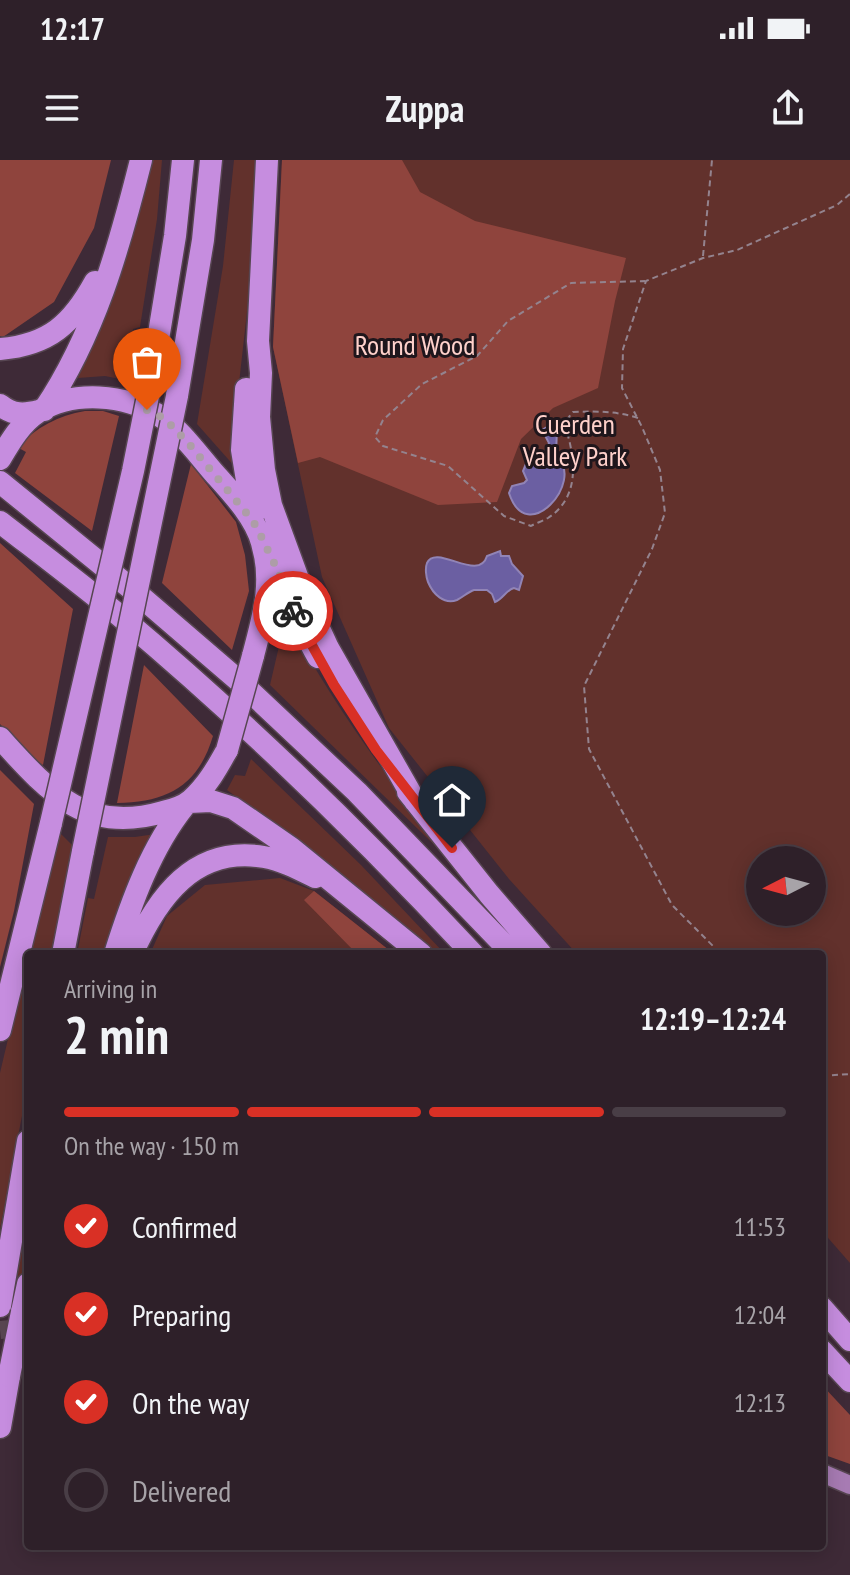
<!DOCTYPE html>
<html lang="en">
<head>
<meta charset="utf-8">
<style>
	body { margin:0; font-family:"PT Sans Narrow",sans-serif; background:#362831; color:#f1f3f6; height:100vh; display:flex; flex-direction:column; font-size:30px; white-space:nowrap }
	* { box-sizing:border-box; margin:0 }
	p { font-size:26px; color:#a7a3a8 }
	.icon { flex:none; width:44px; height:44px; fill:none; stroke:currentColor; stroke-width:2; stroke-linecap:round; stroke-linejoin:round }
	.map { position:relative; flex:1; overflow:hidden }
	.side { position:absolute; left:24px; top:790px; width:802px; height:600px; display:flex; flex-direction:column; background:#2e2029; border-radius:8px; box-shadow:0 4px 20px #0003,0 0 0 2px #493e46 }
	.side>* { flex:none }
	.needle { width:52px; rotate:264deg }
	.controls { position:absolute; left:746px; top:686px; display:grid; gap:16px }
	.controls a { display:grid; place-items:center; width:80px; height:80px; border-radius:50%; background:#2e2029; box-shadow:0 4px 20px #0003,0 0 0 2px #493e46; font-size:40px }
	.pin { position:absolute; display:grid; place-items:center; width:68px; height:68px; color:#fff; margin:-82px -34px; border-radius:50% 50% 50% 0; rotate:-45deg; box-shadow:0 0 8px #0007 }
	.pin .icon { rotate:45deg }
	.courier { position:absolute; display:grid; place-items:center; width:80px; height:80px; margin:-40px; border:6px solid #d93025; border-radius:50%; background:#fff; color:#222; box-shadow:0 2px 10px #0007 }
	.summary em { font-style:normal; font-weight:600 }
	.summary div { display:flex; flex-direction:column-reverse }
	.summary { display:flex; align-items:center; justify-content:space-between; height:136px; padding:0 40px }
	h1 { font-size:52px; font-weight:600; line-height:60px }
	.bar { display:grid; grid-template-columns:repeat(4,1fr); gap:12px 8px; align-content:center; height:96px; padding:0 40px }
	.bar i { height:10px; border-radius:6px; background:#493e46 }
	.bar .current { background:#d93025 }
	.bar p { grid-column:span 4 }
	ol { padding:0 40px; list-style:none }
	li { display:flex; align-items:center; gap:24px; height:88px }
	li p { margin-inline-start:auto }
	li .icon { padding:8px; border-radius:50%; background:#d93025; color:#fff; stroke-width:4 }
	li:last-child { color:#a7a3a8 }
	li i { width:44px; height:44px; border:4px solid #493e46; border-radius:50% }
	.status { display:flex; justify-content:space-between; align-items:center; height:56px; padding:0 40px; background:#2e2029; direction:ltr }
	.status svg { height:22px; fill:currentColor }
	header { display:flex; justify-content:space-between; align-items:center; height:104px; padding:0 40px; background:#2e2029; font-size:36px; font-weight:600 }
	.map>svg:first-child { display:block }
	.green { fill:#62312c; fill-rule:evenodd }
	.forest { fill:#8f443d }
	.water { fill:#6b5fa2; stroke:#9184b6; stroke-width:2 }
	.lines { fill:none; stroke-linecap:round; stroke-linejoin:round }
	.primary-tunnel { stroke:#584551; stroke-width:18; stroke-dasharray:18 9; stroke-linecap:butt }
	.primary-casing { stroke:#574652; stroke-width:21 }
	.motorway-casing { stroke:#574652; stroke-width:25 }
	.path { stroke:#94838e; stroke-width:2; stroke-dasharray:6 4; stroke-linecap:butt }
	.primary { stroke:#a77bb3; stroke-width:18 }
	.motorway { stroke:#c68ddf; stroke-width:22 }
	.motorway-bridge-casing { stroke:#574652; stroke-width:25; stroke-linecap:butt }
	.motorway-bridge { stroke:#c68ddf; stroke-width:22 }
	.done { stroke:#ad9da7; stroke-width:8; stroke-dasharray:0 14.4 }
	.route { stroke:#d93025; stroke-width:10 }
	.labels { text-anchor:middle; stroke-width:6; stroke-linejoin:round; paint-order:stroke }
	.park-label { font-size:28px; fill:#ffd1cb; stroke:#1f161c }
</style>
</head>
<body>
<div class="status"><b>12:17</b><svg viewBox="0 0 49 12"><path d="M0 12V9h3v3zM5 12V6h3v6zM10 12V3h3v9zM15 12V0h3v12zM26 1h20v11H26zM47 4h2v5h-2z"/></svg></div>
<header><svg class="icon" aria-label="menu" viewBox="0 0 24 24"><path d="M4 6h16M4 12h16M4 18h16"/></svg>Zuppa<svg class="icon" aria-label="share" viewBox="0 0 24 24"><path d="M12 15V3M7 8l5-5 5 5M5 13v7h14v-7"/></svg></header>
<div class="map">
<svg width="850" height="1415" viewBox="0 0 850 1415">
	<rect width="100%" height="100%" fill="#3e2a37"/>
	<!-- green -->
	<path class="green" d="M 153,0 L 162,0 L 157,59 L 140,167 L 133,169 L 125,220 L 105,216 L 78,218 L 128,92 Z
		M 234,0 L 258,0 L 253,98 L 234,268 L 236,308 L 197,264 L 223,106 Z
		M 282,0 L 850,0 L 850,1103 L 822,1071 L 822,794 L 577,794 L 509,719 L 389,568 L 322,417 L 273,187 ZM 760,700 L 812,700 L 812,752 L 760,752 Z
		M 286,456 C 333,547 395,628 458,708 L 270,525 Z
		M 251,599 L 361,705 L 445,794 L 431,794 L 277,666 L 227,630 L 235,615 L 245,616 Z
		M 57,670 L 74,687 L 53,794 L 28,794 Z
		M 155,674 L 109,794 L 77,794 L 88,738 L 94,739 L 108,677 L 135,677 Z
		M 280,718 L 314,731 L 394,794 L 150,794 L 167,756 L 205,725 Z
		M 28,794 L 28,925 L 0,1069 L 0,913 Z
		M 28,1049 L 28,1090 L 13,1152 L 8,1152 Z"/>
	<!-- forest -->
	<path class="forest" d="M 0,0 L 111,0 L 94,68 L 54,142 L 3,177 L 0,176 Z
		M 282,0 L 402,0 L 420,32 L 475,61 L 626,98 L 615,141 L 598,228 L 553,248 L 521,279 L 497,342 L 438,345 L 320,297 L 298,303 L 273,187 Z
		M 85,251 L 103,251 L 119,256 L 92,371 L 15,313 L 26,292 L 17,287 C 36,268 58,255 85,251 Z
		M 191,304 L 236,362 L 245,395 L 249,431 L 232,490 L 162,423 Z
		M 0,383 L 73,449 L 43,605 L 33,598 L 0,564 Z
		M 144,505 L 213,576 C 198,626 168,642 117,643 Z
		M 0,610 L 34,644 L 14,751 L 0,807 Z
		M 314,731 L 394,794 L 357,794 L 304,740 Z
		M 822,1225 L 850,1255 L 850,1304 L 822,1294 Z"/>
	<!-- water -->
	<path class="water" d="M 549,266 L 556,267 C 558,277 555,287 557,298 C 585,320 527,389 509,333 L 512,326 L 524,323 L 527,320 L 523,311 L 528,299 L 546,291 L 549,283 L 542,270 Z
		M 500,391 L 501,396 L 509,396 L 512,404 L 523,416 L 519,430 L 514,428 C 506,430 503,439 495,442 L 492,434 L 487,430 C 484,430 476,430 474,430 C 468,432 463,437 457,440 C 444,445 433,434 428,422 C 426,417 425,408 427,403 C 436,383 479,423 487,396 Z"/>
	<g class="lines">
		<!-- primary-tunnel -->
		<path class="primary-tunnel" d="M 0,1170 L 28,1167"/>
		<!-- primary casing -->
		<g class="primary-casing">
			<path id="primary" d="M 822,1313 L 850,1325"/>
		</g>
		<!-- motorway casing -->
		<g class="motorway-casing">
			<path id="motorway" d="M 267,0 L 258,181 L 261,213 L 259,257 L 264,310 L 271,345 L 305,438 L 328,488 L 415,641
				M 0,189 C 49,185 72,164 95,122
				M 152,216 L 175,76 L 183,0
				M 246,229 L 242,290 L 253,357
				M 177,236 L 203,80 L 211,0
				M 0,245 C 13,255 23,255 39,251
				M 44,250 C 95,174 119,88 141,0
				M 0,299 C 10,282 21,263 38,252 C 73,230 125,234 160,256 C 178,267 200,297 214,313 C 232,333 255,357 262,383 C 274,423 263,457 253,496
				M 0,322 L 139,435 L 239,521 L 357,632 L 513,794
				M 0,362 C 40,393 81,424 120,456 C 245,561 362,675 473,794
				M 262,379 C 282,418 296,459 318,497
				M 0,578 C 21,601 45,629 73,645 C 101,661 132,661 163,652 C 172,650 183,647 191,640 C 207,626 217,608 227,590
				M 408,632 L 489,734 L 541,794
				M 189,642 L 211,641 L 233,648 L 291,688 L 421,794
				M 63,794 L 83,691
				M 115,794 C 131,743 151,687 185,645
				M 132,794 C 157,738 194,685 264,697 C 282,700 299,709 315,717
				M 0,870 L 51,663
				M 0,1146 L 28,981
				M 822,1148 L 850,1180
				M 22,1152 L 28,1124
				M 822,1191 L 850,1221
				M 0,1267 L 9,1216"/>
		</g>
		<!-- path -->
		<path class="path" d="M 703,96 L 712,0
			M 638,258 C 616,251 596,251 573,252 L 564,263 C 575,295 582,336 548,358 C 543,361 536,363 531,366 L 504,356 L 448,306 L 383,286 L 375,277 L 383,260 L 422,224 L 477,196 L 508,161 L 571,123 L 645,121
			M 718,794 L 714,787 L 672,745 L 589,589 L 584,526 L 652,389 L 665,353 L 660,310 L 642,267 L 622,228 L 623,189 L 646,121 L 703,98 L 737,90 L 837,45 L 850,34
			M 822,916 L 850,914"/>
		<!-- primary -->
		<use href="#primary" class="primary"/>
		<!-- motorway -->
		<use href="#motorway" class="motorway"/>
		<!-- motorway-bridge casing -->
		<g class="motorway-bridge-casing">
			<path id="motorway-bridge" d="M 227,590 L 253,496
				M 51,663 L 133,311 L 152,216
				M 83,691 L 177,236
				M 9,1216 L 22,1152"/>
		</g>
		<!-- motorway-bridge -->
		<use href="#motorway-bridge" class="motorway-bridge"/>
	</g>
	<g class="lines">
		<!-- done -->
		<path class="done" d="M 147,250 L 164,258 L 189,284 L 244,350 L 256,366 L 278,411 L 293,451"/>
		<!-- route -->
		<path class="route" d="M 293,451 L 334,525 L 376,590 L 452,688"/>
	</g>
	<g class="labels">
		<!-- park labels -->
		<g class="park-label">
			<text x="415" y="195">Round Wood</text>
			<text x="575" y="274">Cuerden<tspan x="575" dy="32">Valley Park</tspan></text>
		</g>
	</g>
</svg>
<div class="controls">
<a><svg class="needle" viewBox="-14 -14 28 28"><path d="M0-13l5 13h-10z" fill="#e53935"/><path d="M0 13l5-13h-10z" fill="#a7a3a8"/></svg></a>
</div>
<div class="pin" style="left:147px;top:250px;background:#ea580c"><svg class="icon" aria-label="bag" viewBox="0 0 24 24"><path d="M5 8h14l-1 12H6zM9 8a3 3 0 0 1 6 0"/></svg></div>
<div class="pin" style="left:452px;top:688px;background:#1f2937"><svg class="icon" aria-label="home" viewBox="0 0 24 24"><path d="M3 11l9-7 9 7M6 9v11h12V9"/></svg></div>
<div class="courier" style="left:293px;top:451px"><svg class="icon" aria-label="bike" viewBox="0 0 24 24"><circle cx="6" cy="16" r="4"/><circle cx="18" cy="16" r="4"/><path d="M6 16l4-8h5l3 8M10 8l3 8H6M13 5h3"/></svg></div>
<section class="side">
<div class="summary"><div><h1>2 min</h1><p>Arriving in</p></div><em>12:19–12:24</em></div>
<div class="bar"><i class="current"></i><i class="current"></i><i class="current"></i><i></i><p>On the way · 150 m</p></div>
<ol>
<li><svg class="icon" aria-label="check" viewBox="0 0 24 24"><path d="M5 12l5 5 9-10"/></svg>Confirmed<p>11:53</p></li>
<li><svg class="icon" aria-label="check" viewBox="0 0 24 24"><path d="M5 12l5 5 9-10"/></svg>Preparing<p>12:04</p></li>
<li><svg class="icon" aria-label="check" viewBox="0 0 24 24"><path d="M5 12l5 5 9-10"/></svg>On the way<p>12:13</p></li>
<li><i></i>Delivered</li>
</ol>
</section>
</div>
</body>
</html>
